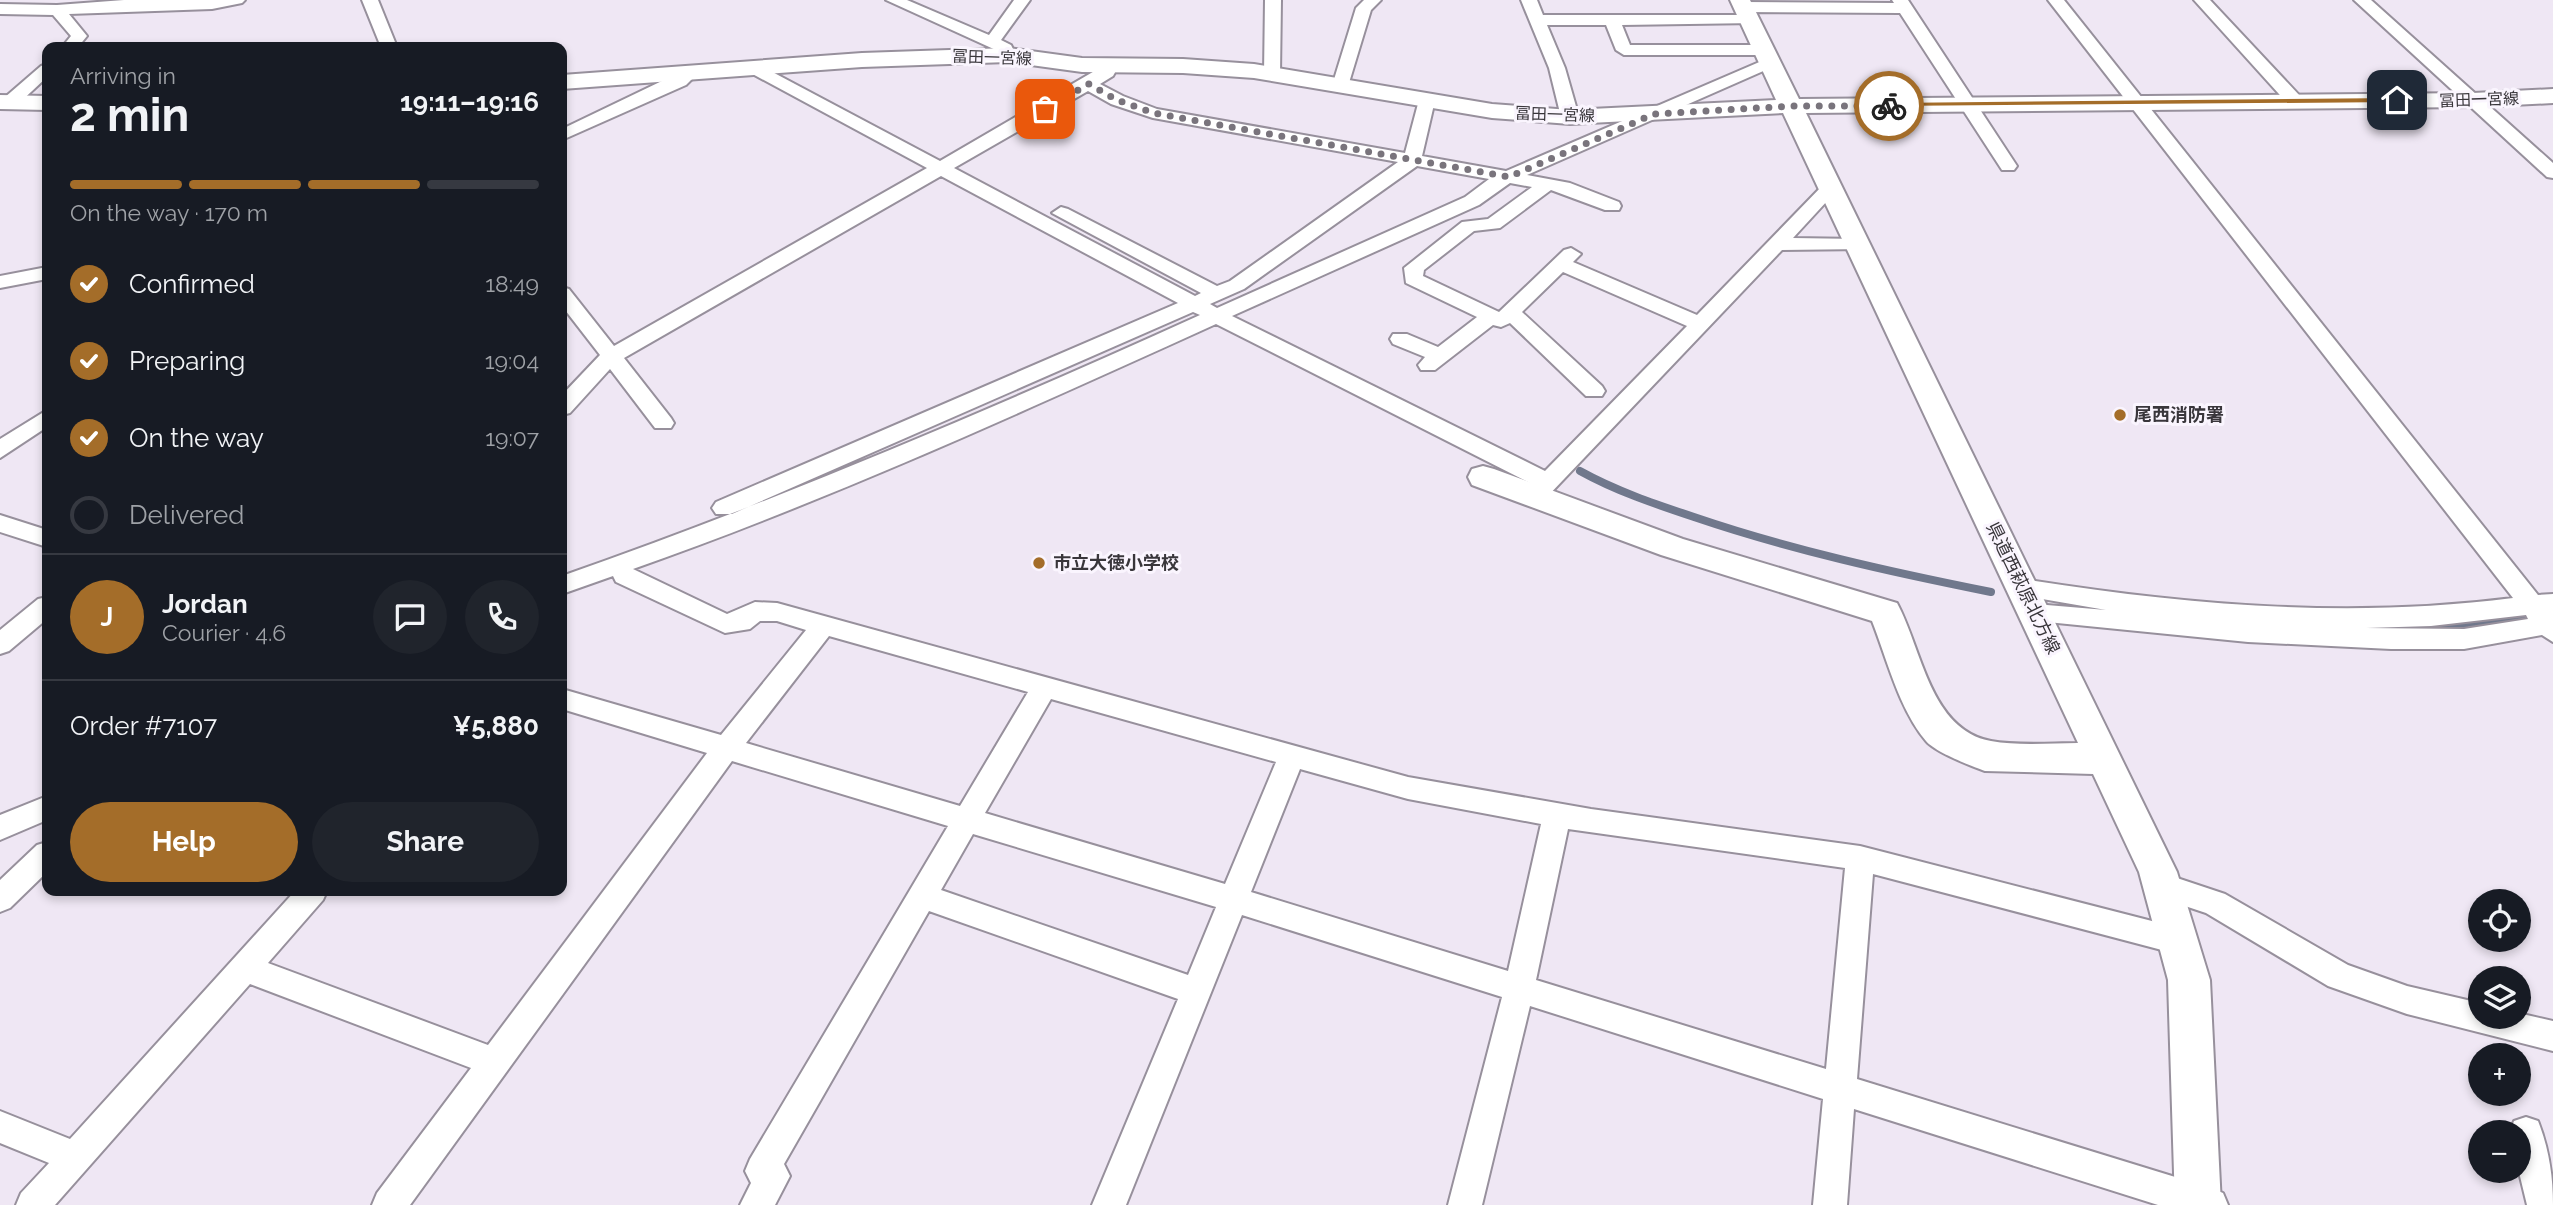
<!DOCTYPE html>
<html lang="en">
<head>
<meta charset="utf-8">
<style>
	body { margin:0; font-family:Raleway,"Noto Sans JP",sans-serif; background:#20242c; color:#f1f3f6; height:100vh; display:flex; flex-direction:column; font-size:26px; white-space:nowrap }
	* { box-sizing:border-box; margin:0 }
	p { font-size:23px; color:#9ea1a6 }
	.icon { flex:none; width:38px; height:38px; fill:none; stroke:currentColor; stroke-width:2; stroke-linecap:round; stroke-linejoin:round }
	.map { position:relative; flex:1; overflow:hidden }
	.drawer { position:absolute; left:42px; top:42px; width:525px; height:854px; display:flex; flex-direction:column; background:#171b24; border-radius:14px; box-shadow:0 4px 10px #0003 }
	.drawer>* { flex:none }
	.tools { position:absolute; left:2468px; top:889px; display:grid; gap:14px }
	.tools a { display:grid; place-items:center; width:63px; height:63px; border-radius:50%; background:#171b24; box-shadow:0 4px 10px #0003; font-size:35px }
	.pin { position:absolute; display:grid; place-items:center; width:60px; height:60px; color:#fff; margin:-30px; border-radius:14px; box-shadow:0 4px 10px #0006 }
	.courier { position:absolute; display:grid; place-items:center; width:70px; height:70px; margin:-35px; border:5px solid #a46d29; border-radius:50%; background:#fff; color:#222; box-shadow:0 2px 9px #0007 }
	.headline em { font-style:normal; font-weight:700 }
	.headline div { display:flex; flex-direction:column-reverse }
	.headline { display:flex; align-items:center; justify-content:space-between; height:119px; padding:0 28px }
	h1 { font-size:46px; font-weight:700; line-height:52px }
	.bar { display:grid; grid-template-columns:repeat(4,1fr); gap:10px 7px; align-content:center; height:84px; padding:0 28px }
	.bar i { height:9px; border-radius:5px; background:#363941 }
	.bar .current { background:#a46d29 }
	.bar p { grid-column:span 4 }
	.line { display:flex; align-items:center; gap:18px; padding:0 28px; border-top:2px solid #363941 }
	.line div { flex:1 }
	.round { display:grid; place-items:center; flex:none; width:74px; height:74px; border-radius:37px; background:#20242c }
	ol { padding:0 28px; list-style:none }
	li { display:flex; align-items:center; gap:21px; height:77px }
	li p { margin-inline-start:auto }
	li .icon { padding:7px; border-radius:50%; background:#a46d29; color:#fff; stroke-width:4 }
	li:last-child { color:#9ea1a6 }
	li i { width:38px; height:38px; border:4px solid #363941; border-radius:50% }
	.action { display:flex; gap:14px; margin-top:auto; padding:14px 28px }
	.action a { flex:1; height:80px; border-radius:42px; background:#a46d29; color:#fff; font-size:28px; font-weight:700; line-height:80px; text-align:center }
	.action a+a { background:#20242c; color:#f1f3f6 }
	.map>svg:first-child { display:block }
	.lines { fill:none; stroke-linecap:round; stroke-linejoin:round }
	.stream { stroke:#70788c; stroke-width:8 }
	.street-casing { stroke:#97909c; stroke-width:4 }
	.secondary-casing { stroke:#97909c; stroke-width:4 }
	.street { fill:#fff; fill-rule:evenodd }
	.secondary { fill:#fff; fill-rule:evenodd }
	.route { fill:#a46d29 }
	.done { stroke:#79747c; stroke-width:7; stroke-dasharray:0 12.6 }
	.poi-dot { fill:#a46d29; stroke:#faf5fe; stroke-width:2.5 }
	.labels { text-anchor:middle; stroke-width:6; stroke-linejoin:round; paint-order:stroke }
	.far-street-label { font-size:16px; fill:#39363b; stroke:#faf5fe }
	.poi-label { font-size:18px; font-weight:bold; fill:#39363b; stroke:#faf5fe; text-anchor:start }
	.street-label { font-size:18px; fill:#39363b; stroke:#faf5fe }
</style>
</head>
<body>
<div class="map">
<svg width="2553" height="1205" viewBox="0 0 2553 1205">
	<rect width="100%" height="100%" fill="#efe7f4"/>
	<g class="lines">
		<!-- stream -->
		<path class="stream" d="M 1580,471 C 1616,491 1655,504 1694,517 C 1791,550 1891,572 1991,592
			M 2077,606 L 2113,611
			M 2393,627 L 2467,623 L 2553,611"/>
		<!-- street casing -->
		<g class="street-casing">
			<path id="street" d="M 124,0 L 245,0 L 242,3 L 212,9 L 69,14 L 87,36 L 78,47 L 62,47 L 71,36 L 53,15 L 0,14 L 0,4 L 57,5 Z
				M 362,0 L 378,0 L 397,47 L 381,47 Z
				M 886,0 L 907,0 L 989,35 L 1014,0 L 1030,0 L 1001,40 L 1011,45 L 1016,55 L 1008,60 L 1002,58 L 998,51 Z
				M 1265,0 L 1281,0 L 1280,74 L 1272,79 L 1264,74 Z
				M 1364,0 L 1381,0 L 1371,10 L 1348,86 L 1340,91 L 1334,90 L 1332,86 L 1356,8 Z
				M 1521,0 L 1537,0 L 1543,15 L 1750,15 L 1756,17 L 1756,23 L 1622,25 L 1630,45 L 1765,45 L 1773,50 L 1765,55 L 1624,55 L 1616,50 L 1606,25 L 1547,25 L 1565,68 L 1579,117 L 1570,122 L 1561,117 L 1549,68 Z
				M 1892,0 L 1908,0 L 2017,166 L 2014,170 L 2002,170 L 1900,13 L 1744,12 L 1736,7 L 1744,2 L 1894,3 Z
				M 2048,0 L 2064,0 L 2538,595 L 2553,594 L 2553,642 L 2542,635 L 2464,649 L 2391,649 L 2248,642 L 2026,620 L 2023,613 L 2026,606 L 2035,604 L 2106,610 L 2014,594 L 2011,588 L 2014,582 L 2023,579 C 2186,605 2349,619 2513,598 ZM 2526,615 L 2528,619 L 2464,629 L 2366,628 L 2431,626 Z
				M 2194,0 L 2210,0 L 2300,96 L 2302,100 L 2300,104 L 2288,104 Z
				M 2354,0 L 2371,0 L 2553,163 L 2553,178 L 2547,177 Z
				M 1771,57 L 1777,59 L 1777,65 L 1527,175 L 1570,183 L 1619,202 L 1621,206 L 1619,210 L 1605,210 L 1551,190 L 1500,228 L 1474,231 L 1424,270 L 1423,276 L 1499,312 L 1564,250 L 1571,248 L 1581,254 L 1573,262 L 1697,315 L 1825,183 L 1837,183 L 1840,187 L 1793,238 L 1859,239 L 1869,245 L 1866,249 L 1782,250 L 1545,499 L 1529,499 L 1526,493 L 1532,484 L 1216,324 C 1024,411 832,499 633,569 L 727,614 L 755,602 L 777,603 L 1408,777 L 1591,809 L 1860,846 L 2187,930 L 2192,940 L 2187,950 L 2177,954 L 1873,874 L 1857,1079 L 2211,1188 L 2223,1193 L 2228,1205 L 2158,1205 L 1854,1109 L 1847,1205 L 1813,1205 L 1823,1099 L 1530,1006 L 1482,1205 L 1448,1205 L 1502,997 L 1242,915 L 1126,1205 L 1092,1205 L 1178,999 L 929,911 L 784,1164 L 790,1176 L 775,1205 L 740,1205 L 751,1183 L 745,1171 L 750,1159 L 948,826 L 732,761 L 410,1205 L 372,1205 L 377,1193 L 471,1068 L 250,984 L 55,1205 L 16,1205 L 21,1193 L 49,1163 L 0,1143 L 0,1111 L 70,1139 L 295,891 L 327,891 L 323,900 L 268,963 L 488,1045 L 707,753 L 562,709 L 562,689 L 721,735 L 806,630 L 777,621 L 760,621 L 750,629 L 725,633 L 616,582 L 613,576 L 562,594 L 562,576 C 779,500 990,410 1200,315 L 1193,312 L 732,514 L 716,514 L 712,508 L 716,502 L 1178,303 L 941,176 L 624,358 L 671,418 L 674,423 L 671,428 L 655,428 L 610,369 L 570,413 L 562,415 L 562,395 L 600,355 L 562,306 L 562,287 L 569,289 L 614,346 L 927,168 L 747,71 L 747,65 L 759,65 L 940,161 L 1110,62 L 1118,67 L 1113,76 L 1100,84 L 1123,96 L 1157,109 L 1405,153 L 1419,100 L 1421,96 L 1433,96 L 1435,100 L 1422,156 L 1506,171 ZM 1088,91 L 1111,104 L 1153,118 L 1398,162 L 1230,281 L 1217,286 L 1068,209 L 1061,207 L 1052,213 L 1201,293 L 1195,296 L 954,168 ZM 1417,166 L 1489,179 L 1465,197 L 1217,308 L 1210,304 L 1244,289 ZM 1510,183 L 1532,187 L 1488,219 L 1462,222 L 1404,268 L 1406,283 L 1477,317 L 1438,347 L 1407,334 L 1393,334 L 1390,339 L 1393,344 L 1425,357 L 1418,365 L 1421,370 L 1435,370 L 1493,325 L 1501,327 L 1510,323 L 1586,396 L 1602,396 L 1605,391 L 1602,386 L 1522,312 L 1563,272 L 1687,326 L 1545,471 L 1232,316 L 1479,205 ZM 829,636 L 1028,692 L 960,806 L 746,743 ZM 1051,699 L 1276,762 L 1225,884 L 985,813 ZM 1300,769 L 1408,799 L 1541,824 L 1508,971 L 1251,892 ZM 1568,829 L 1845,868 L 1826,1069 L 1536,980 ZM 973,834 L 1216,907 L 1188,975 L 941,890 Z
				M 47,64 L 47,77 L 16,106 L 4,106 L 2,102 L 4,98 L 41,66 Z
				M 691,67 L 699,72 L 686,85 L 562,140 L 562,129 Z
				M 47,267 L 47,279 L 0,288 L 0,276 Z
				M 47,410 L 47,427 L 0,458 L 0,439 Z
				M 0,515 L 47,530 L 47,547 L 0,532 Z
				M 47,597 L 47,619 L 9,651 L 0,654 L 0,630 L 38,599 Z
				M 47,796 L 47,820 L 0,840 L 0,815 Z
				M 47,842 L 47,872 L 10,908 L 0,912 L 0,880 L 37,845 Z
				M 2162,873 L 2225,894 L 2348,965 L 2407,986 L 2480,1003 L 2480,1017 L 2518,1017 L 2518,1013 L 2553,1021 L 2553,1051 L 2407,1014 L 2328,986 L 2206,913 L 2152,895 L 2148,886 L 2152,877 Z
				M 2526,1117 L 2538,1121 C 2549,1149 2553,1176 2553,1205 L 2527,1205 L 2518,1168 L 2518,1132 L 2510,1132 L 2514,1121 Z"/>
		</g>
		<!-- secondary casing -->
		<g class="secondary-casing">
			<path id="secondary" d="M 1730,0 L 1750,0 L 1799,99 L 2473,93 L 2553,89 L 2553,103 L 2473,107 L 1806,113 L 2177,872 L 2210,980 L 2221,1205 L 2175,1205 L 2168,980 L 2139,872 L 2093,774 L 1985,771 C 1971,766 1935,752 1926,741 C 1899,709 1887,659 1872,621 L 1661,555 L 1472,485 L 1468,477 L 1472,469 L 1483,466 L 1494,469 L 1683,539 L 1897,603 C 1922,649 1930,730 1991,741 C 2018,746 2050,743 2078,743 L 1783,113 L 1570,124 L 1492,118 L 1254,78 L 1183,73 L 1082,72 L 1008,62 L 862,67 L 562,89 L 562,75 L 862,53 L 1008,48 L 1082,58 L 1183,59 L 1254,64 L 1492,104 L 1570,110 L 1776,100 Z
				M 0,95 L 47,96 L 47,110 L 0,109 Z"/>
		</g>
		<!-- street -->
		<use href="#street" class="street"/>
		<!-- secondary -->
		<use href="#secondary" class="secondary"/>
	</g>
	<!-- route -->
	<path class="route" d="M 2397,98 L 2399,102 L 1885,106 L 1889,103 Z"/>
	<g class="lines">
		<!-- done -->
		<path class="done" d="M 1045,109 L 1089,84 L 1117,100 L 1153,113 L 1509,177 L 1654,114 L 1793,106 L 1889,106"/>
	</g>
	<!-- markers -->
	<g class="poi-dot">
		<circle cx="2120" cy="415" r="7"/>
		<circle cx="1039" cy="563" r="7"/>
	</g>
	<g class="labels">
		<!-- far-street labels -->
		<g class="far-street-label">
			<text transform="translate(992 57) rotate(2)" y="6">冨田一宮線</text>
			<text transform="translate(2479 99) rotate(-2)" y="6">冨田一宮線</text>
			<text transform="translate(1555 114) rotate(2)" y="6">冨田一宮線</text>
		</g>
		<!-- poi labels -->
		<g class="poi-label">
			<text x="2134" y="421">尾西消防署</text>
			<text x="1053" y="569">市立大徳小学校</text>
		</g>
		<!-- street labels -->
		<g class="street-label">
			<text transform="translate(2023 588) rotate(64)" y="6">県道西萩原北方線</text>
		</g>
	</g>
</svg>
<div class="tools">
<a><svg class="icon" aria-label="locate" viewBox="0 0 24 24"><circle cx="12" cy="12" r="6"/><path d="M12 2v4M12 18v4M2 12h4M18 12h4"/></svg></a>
<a><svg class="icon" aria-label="layers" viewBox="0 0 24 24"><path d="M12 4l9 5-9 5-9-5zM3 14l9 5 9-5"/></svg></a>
<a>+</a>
<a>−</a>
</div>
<div class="pin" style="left:1045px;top:109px;background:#ea580c"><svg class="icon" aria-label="bag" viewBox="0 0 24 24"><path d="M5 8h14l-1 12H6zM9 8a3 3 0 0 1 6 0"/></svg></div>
<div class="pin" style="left:2397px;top:100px;background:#1f2937"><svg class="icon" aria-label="home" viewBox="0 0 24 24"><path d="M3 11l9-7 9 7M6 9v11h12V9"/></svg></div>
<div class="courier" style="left:1889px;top:106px"><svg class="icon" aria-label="bike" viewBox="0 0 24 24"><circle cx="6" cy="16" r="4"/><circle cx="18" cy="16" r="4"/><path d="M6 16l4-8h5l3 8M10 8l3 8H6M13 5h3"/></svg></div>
<section class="drawer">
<div class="headline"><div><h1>2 min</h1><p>Arriving in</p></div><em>19:11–19:16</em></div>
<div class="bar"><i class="current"></i><i class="current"></i><i class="current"></i><i></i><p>On the way · 170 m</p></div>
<ol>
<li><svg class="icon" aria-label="check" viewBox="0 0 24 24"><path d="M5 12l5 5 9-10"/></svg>Confirmed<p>18:49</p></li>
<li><svg class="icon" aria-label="check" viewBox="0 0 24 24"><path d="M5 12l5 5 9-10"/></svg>Preparing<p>19:04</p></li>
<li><svg class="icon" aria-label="check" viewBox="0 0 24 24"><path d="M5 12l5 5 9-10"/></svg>On the way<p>19:07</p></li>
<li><i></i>Delivered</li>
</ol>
<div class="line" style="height:126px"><b class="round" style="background:#a46d29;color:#fff">J</b><div><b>Jordan</b><p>Courier · 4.6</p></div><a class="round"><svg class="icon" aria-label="chat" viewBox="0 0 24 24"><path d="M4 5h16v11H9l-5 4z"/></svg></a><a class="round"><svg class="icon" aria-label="phone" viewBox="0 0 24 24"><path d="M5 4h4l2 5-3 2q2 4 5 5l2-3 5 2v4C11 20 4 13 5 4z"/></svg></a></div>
<div class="line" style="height:91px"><div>Order #7107</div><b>¥5,880</b></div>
<div class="action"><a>Help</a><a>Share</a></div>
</section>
</div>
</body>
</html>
